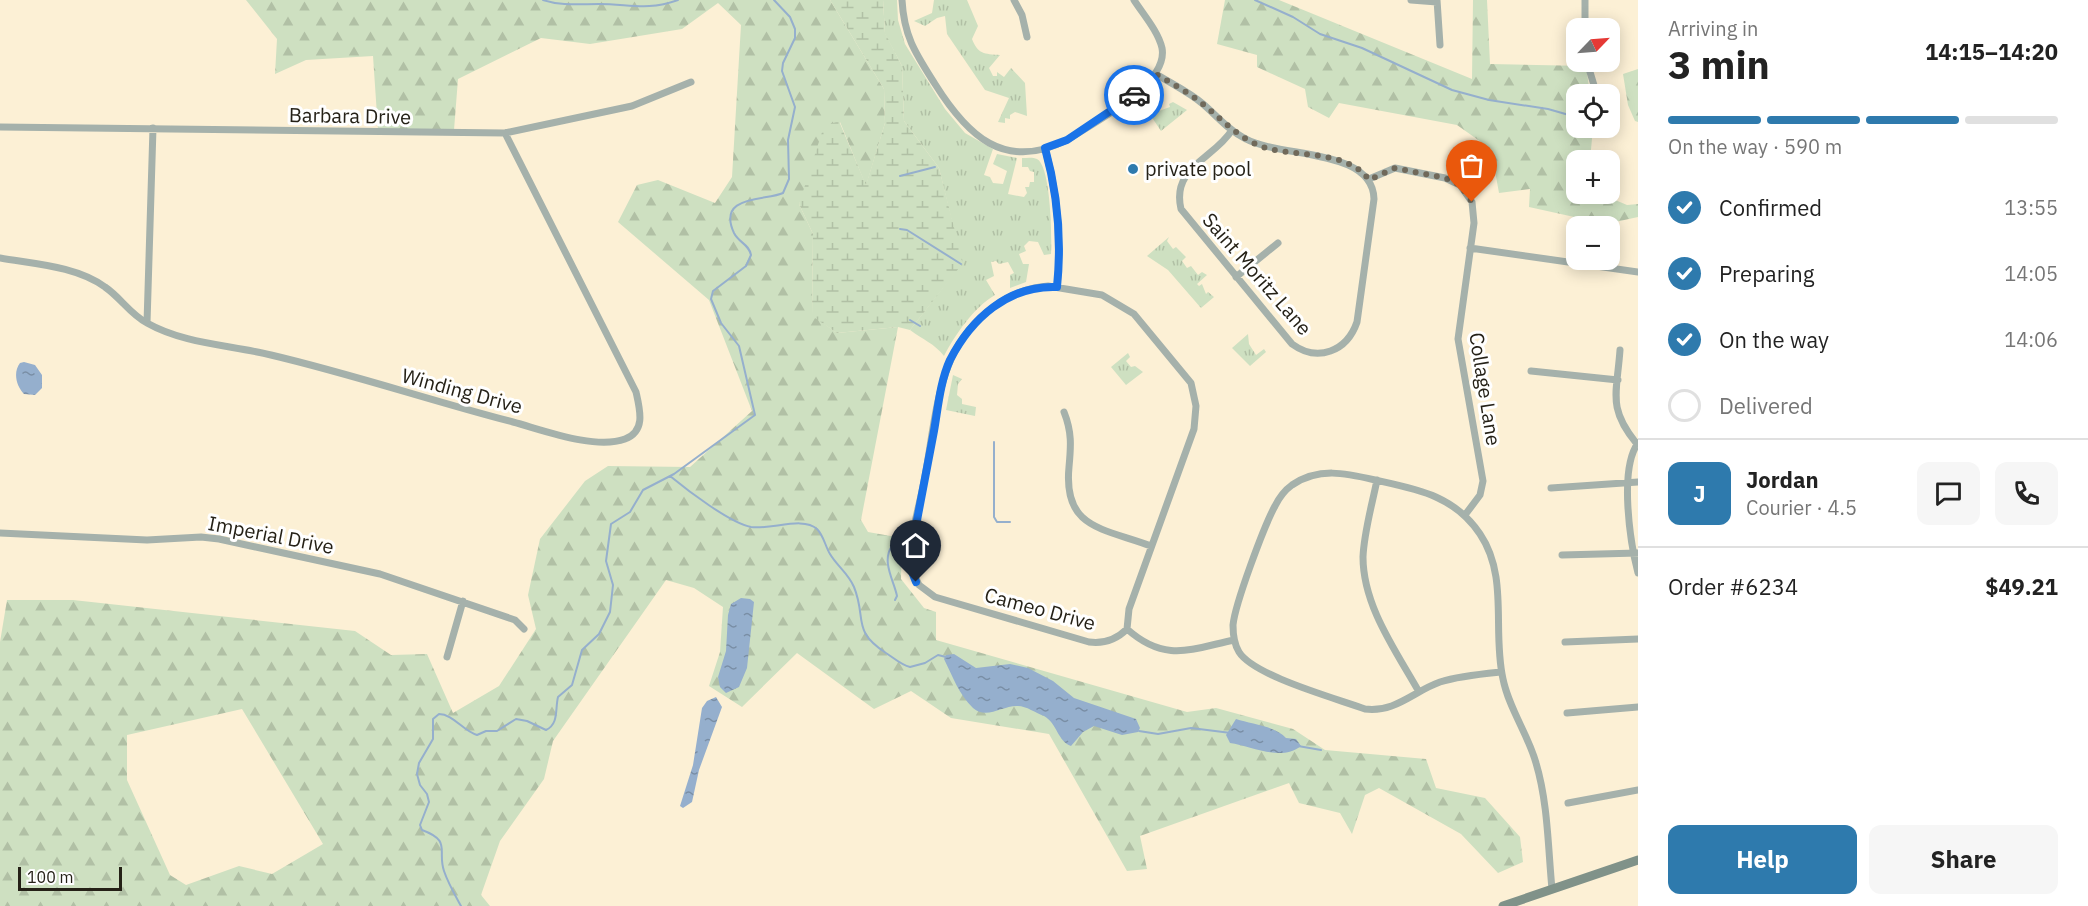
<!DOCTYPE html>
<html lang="en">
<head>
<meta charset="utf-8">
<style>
	body { margin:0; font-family:"IBM Plex Sans",sans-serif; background:#f6f6f6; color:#222; height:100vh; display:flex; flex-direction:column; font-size:22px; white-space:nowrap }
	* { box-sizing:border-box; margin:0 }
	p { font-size:20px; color:#767676 }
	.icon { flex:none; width:33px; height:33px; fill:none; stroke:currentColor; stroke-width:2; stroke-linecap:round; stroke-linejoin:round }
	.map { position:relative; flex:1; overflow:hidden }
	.side { display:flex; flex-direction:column; background:#fff; width:450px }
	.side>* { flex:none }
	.needle { width:39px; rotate:65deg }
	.tools { position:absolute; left:1566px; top:18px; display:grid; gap:12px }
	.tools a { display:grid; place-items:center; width:54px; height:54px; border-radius:12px; background:#fff; box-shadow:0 3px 15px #0003; font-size:30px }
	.scale { position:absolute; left:18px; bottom:15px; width:104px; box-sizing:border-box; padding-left:6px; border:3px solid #252117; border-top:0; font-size:16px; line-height:21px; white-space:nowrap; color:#252117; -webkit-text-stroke:4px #fff; paint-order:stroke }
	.pin { position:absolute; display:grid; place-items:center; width:51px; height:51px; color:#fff; margin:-62px -26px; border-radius:50% 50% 50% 0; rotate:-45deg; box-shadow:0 0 6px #0007 }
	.pin .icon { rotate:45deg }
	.courier { position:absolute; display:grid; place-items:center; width:60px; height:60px; margin:-30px; border:4px solid #1a73e8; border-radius:50%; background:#fff; color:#222; box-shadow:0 2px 8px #0007 }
	.overview em { font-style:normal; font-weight:800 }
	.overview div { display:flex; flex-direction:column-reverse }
	.overview { display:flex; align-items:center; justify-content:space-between; height:102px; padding:0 30px }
	h1 { font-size:39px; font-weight:800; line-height:45px }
	.bar { display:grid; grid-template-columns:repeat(4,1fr); gap:9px 6px; align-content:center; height:72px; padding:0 30px }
	.bar i { height:8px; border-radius:4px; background:#e0e0e0 }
	.bar .selected { background:#2e7aad }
	.bar p { grid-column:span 4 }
	.line { display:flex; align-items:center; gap:15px; padding:0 30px; border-top:2px solid #e0e0e0 }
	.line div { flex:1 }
	.round { display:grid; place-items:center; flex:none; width:63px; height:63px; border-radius:12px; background:#f6f6f6 }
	ol { padding:0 30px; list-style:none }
	li { display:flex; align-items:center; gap:18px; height:66px }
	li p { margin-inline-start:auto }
	li .icon { padding:6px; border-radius:50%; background:#2e7aad; color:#fff; stroke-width:4 }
	li:last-child { color:#767676 }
	li i { width:33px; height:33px; border:3px solid #e0e0e0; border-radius:50% }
	.button { display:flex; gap:12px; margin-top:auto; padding:12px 30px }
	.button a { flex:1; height:69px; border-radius:12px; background:#2e7aad; color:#fff; font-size:24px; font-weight:800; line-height:69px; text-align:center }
	.button a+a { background:#f6f6f6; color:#222 }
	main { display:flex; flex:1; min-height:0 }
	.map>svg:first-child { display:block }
	.grass { fill:url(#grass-tufts) }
	.forest { fill:url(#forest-firs); fill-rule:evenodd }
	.wetland { fill:url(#wetland-marsh) }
	.water { fill:url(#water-ripples) }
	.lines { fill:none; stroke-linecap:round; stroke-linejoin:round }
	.stream { stroke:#95afcd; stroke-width:2 }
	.street { stroke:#a5b1ab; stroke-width:7 }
	.secondary { stroke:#809289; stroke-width:9 }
	.done { stroke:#70695a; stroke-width:6; stroke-dasharray:0 10.8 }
	.route { stroke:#1a73e8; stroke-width:8 }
	.poi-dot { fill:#2e7aad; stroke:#fff; stroke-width:2 }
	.labels { text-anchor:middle; stroke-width:6; stroke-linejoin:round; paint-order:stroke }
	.street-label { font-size:20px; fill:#252117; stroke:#fff }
	.poi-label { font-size:20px; fill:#252117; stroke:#fff; text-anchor:start }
</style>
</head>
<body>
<main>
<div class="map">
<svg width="1638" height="906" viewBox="0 0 1638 906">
	<defs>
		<pattern id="grass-tufts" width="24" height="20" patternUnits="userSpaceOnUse" patternTransform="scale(1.5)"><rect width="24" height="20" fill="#cee0c1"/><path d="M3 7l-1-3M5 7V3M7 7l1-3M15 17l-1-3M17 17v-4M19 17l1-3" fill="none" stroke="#b1c0a5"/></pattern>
		<pattern id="forest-firs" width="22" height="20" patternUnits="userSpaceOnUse" patternTransform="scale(1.5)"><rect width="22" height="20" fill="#cee0c1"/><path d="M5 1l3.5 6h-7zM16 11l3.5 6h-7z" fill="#b1c0a5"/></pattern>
		<pattern id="wetland-marsh" width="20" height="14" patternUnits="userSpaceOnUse" patternTransform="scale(1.5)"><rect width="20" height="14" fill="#cee0c1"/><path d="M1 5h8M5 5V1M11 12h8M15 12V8" fill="none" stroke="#b1c0a5"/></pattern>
		<pattern id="water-ripples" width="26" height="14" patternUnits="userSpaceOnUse" patternTransform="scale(1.5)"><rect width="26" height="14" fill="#95afcd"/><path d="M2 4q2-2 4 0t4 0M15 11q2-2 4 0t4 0" fill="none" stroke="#798ea5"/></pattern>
	</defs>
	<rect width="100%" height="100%" fill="#fcf0d5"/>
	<!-- grass -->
	<path class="grass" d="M 883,0 L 897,0 L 898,20 L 905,44 L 945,109 L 965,133 L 993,149 L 984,175 L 990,177 L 993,183 L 1003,184 L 1007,171 L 993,164 L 997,154 L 1017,158 L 1008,194 L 1024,197 L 1027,193 L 1025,187 L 1029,187 L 1030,182 L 1034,182 L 1034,172 L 1030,171 L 1028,167 L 1022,167 L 1022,158 C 1027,158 1033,157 1037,159 C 1051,166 1052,238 1051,254 L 1044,255 L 1038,242 L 1029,241 L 1024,246 L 1026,251 L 1019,254 L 1023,264 L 1029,264 L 1026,282 L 1010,288 L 1010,275 L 1014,273 L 1008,262 L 999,264 L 996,261 L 991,262 L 994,276 L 986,280 L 995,295 C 974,307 955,335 944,356 C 935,344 922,339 910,330 L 962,263 L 939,168 L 904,121 L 902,66 L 885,34 Z
		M 934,0 L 967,0 L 978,26 L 972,39 C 978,54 984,54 1000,55 L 989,68 L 993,76 L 997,76 L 997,72 L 1004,77 L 1011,68 L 1025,83 L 1027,116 L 1015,112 L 1010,115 L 1010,119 L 1005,118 L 1005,123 L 998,122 L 1009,98 L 985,90 L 947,34 L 945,16 L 937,18 L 925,26 L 914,21 L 932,13 Z
		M 1173,102 L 1187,110 L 1161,131 L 1147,110 L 1151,108 L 1153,113 L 1170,107 L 1169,104 Z
		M 1169,237 L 1167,241 L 1173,249 L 1176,247 L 1186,257 L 1182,261 L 1187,268 L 1191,266 L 1198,275 L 1202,272 L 1207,275 L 1197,284 L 1199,286 L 1202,284 L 1206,294 L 1208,292 L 1214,297 L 1201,308 L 1168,270 L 1147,256 Z
		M 1248,334 L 1249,344 L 1256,355 L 1264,349 L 1266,352 L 1250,366 L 1232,348 Z
		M 1128,353 L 1130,357 L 1126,361 L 1131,367 L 1135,366 L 1143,372 L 1126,385 L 1111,367 Z
		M 953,375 L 962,379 L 958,384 L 957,395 L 962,399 L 962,404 L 976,407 L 975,416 L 946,410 Z"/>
	<!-- forest -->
	<path class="forest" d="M 246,0 L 830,0 L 884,89 L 885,123 L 866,186 L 840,122 L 799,204 L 813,234 L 812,315 L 837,333 L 898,327 L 861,520 L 868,532 L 902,538 L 901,579 L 924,608 L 936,612 L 936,640 L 1187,712 L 1216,708 L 1293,729 L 1325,750 L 1426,759 L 1436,788 L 1485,798 L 1520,837 L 1523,862 L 1498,873 L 1461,834 L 1379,788 L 1365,795 L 1352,834 L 1340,813 L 1299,803 L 1289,783 L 1140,836 L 1147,869 L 1127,871 L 1049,734 L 951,718 L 911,691 L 874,709 L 797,653 L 742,707 L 709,686 L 720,652 L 723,607 L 694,588 L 666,580 L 553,741 L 544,779 L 500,841 L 481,895 L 490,906 L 0,906 L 0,642 L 7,600 L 73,600 L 355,631 L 391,655 L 427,654 L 453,713 L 499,686 L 536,629 L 528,595 L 540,539 L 585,481 L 608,466 L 690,467 L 752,411 L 709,300 L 618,222 L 637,185 L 658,180 L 715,203 L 732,177 L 741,25 L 718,3 L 682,29 L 590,44 L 541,38 L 458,79 L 454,130 L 378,130 L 373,56 L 306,60 L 275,74 L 277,39 ZM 242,709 L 323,844 L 272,874 L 239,866 L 186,885 L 170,875 L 127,780 L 127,735 Z
		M 1225,0 L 1279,0 L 1472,79 L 1473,0 L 1487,0 L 1490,64 L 1586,66 L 1590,94 L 1576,94 L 1576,128 L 1593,128 L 1590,160 L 1576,160 L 1576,194 L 1601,194 L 1627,205 L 1638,204 L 1638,217 L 1606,224 L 1529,207 L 1530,189 L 1499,193 L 1491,149 L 1457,125 L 1339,103 L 1329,118 L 1308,107 L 1305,89 L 1257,67 L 1257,55 L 1217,44 Z
		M 1638,69 L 1638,122 L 1635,121 L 1628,105 L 1623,74 Z"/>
	<!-- wetland -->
	<path class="wetland" d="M 830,0 L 883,0 L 885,33 L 902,66 L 904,121 L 939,168 L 963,263 L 910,330 L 898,327 L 837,333 L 812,316 L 813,234 L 799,204 L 824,126 L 839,121 L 866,185 L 885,123 L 884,89 Z"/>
	<!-- water -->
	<path class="water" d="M 24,362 L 35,365 L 42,375 L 42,388 L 35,395 L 24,394 C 16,386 13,372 20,363 Z
		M 741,598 L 750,599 L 754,602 L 747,668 L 739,687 L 726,693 L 720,687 L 718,677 L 726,651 L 728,615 L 731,604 Z
		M 954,654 L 976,668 L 1010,664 L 1028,668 L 1053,681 L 1074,698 L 1136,719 L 1140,728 L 1138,732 L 1122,735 L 1094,726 L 1083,732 L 1071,746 C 1058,742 1057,723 1044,716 C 1036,713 1026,706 1018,706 C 1003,705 987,720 973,708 C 959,695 952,675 944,659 L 946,655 Z
		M 716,697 L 722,707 L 699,770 L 692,802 L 683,808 L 680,806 L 693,765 L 702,708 L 707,701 Z
		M 1236,719 C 1251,724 1276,726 1286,738 L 1296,739 L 1301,746 C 1281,762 1251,746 1230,743 L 1226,735 Z"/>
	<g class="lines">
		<!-- stream -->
		<path class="stream" d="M 543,0 C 561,6 579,4 599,4 C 630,4 647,11 678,0
			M 1255,0 L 1293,17 L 1320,34 L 1362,48 L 1452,90 L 1489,100 L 1548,109 L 1576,117
			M 900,176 L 935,167
			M 900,229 L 907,230 L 961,264
			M 910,320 L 920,326
			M 994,442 L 994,517 L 997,522 L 1010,522
			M 670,476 C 687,490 730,523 751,527 C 771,530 803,516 817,529 C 824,536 825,546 830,554 C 837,566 848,573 854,587 C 867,619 851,630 886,653 C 894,658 901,665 910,667 L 925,663 L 938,655 L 946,657
			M 892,546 C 881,561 894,581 897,596 L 895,600
			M 1139,731 L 1158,734 L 1191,728 L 1231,733
			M 1298,746 L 1321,750
			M 461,906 C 455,895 448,883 444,871 C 437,850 452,841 422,830 L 420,825 L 429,802 L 427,794 L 420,785 L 417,774 L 419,763 L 433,739 L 433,719 L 439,714 C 453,714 463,731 477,735 L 486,731 L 497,731 L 516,719 L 527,721 L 546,730 C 559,724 555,709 558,697 L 572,685 L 582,650 L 599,634 L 610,612 L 613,585 L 606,561 L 611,524 L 630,512 L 643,490 L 674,474 L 755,415 L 739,346 L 721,323 L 711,299 L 713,291 L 746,266 L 751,255 C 749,244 739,243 734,233 C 716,194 767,201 783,193 L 789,179 L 788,140 L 795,107 L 782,71 L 783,63 L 795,38 L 795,29 L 790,17 L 774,0"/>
		<!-- street -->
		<path class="street" d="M 902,0 C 904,37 916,54 935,84 C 967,135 1004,172 1067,140 C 1094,122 1169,85 1162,48 C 1158,31 1143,14 1134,0
			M 1014,0 L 1022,15 L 1027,37
			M 1411,0 L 1437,2
			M 1437,0 L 1440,45
			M 1585,0 L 1585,28
			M 1587,62 L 1596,92
			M 1156,74 C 1172,84 1189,92 1203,104 C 1217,116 1229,131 1246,139 C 1281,158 1373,148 1374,199 L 1357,322 C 1347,351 1318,363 1292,344 L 1181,209 C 1171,167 1214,159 1232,130
			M 0,127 L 505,133 L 632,106 L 691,82
			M 153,128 L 147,323 C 184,344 231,345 271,355 C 352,374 432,401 513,422 C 543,430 595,450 625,439 C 646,431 640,410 636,392 L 505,133
			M 1045,148 C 1058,195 1062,238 1057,287
			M 1369,179 L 1395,168 L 1445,178 L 1460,185 L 1472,202 L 1474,223 L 1458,339 L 1483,481 L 1480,495 L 1465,515
			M 1470,248 L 1638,272
			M 0,258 C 34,264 76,266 105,287 C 121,298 130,314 147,323
			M 1236,277 L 1278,243
			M 1048,286 L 1102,295 L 1134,314 L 1191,383 L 1196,406 L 1194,429 L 1129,609 L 1127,629 C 1117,639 1104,644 1089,642 L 935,597 L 919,585 L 910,566 C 909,537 920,505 925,476 C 932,440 935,399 949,364 C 965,324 1004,289 1048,286 Z
			M 1620,350 C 1617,393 1607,408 1637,444
			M 1531,371 L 1618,380
			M 1064,412 C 1072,432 1071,446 1069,467 C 1063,529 1103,528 1151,546
			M 1638,443 C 1619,469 1630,542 1638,573
			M 1377,480 C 1372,505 1364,532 1363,557 C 1363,606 1396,651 1419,692
			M 1551,488 L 1638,482
			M 0,533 L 147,540 L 201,537 L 219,539 L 380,574 L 515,620 L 524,629
			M 1562,555 L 1638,553
			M 1127,629 C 1165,663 1191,649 1234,640
			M 1565,642 L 1638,639
			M 447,657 L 463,601
			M 1501,672 C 1481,674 1459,676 1440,682 C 1414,691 1395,713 1365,709 C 1335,698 1254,676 1239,652 C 1234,644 1233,634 1233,625 C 1235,604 1264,526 1275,506 C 1279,498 1285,490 1292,485 C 1319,467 1345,473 1375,480 C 1416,489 1454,495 1480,534 C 1509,577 1492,631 1503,679 C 1509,709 1528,734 1536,763 C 1548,803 1548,848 1552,889
			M 1567,713 L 1638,707
			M 1568,803 L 1638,790"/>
		<!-- secondary -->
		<path class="secondary" d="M 1503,906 L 1638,860"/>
	</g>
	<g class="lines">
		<!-- done -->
		<path class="done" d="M 1134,95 L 1156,74 C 1171,83 1186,91 1199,101 C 1221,118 1238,139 1266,148 C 1297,157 1348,150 1369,180 L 1395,168 L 1445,178 L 1460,185 L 1472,202"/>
		<!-- route -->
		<path class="route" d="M 916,582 L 911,569 L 910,557 C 918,515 926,473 934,431 C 938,408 940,382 950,360 C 971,319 1008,285 1057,287 C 1062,238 1058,195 1045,148 L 1067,140 L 1134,95"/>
	</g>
	<!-- markers -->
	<circle class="poi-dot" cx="1133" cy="169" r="6"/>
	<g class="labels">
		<!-- street labels -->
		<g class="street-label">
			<text transform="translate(350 116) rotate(1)" y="7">Barbara Drive</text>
			<text transform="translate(1257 274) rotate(49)" y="7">Saint Moritz Lane</text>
			<text transform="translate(1485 389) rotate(81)" y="7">Collage Lane</text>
			<text transform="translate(462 391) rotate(15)" y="7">Winding Drive</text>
			<text transform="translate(271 535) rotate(11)" y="7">Imperial Drive</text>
			<text transform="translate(1040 609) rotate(15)" y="7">Cameo Drive</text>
		</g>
		<!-- poi labels -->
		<g class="poi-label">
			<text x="1145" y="176">private pool</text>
		</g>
	</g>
</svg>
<div class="tools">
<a><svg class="needle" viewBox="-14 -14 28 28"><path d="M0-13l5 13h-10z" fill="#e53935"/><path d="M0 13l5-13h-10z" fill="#767676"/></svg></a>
<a><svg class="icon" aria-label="locate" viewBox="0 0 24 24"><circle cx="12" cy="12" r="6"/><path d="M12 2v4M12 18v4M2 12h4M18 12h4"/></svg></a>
<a>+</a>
<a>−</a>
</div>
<div class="scale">100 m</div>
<div class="pin" style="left:1472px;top:202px;background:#ea580c"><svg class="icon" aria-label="bag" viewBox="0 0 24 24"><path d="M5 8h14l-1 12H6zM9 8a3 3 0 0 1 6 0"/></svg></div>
<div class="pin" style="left:916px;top:582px;background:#1f2937"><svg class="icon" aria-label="home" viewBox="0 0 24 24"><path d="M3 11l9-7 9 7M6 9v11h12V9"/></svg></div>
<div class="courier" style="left:1134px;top:95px"><svg class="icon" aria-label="car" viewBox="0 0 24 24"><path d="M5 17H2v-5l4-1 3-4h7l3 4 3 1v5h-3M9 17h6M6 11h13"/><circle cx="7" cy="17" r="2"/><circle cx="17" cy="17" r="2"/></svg></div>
</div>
<section class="side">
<div class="overview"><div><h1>3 min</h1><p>Arriving in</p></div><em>14:15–14:20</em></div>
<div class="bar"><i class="selected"></i><i class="selected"></i><i class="selected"></i><i></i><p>On the way · 590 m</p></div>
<ol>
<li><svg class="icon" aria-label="check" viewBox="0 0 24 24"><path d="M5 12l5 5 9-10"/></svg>Confirmed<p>13:55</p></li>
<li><svg class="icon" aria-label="check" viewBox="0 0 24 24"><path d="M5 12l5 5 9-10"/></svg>Preparing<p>14:05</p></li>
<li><svg class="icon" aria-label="check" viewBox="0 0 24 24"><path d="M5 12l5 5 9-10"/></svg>On the way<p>14:06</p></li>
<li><i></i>Delivered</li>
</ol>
<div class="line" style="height:108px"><b class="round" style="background:#2e7aad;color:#fff">J</b><div><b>Jordan</b><p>Courier · 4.5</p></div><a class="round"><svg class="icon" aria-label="chat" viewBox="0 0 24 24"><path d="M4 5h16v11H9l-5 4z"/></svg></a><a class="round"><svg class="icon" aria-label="phone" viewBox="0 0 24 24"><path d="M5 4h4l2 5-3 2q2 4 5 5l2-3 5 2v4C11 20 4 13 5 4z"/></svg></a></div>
<div class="line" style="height:78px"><div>Order #6234</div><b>$49.21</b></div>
<div class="button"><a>Help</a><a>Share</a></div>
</section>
</main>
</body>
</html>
